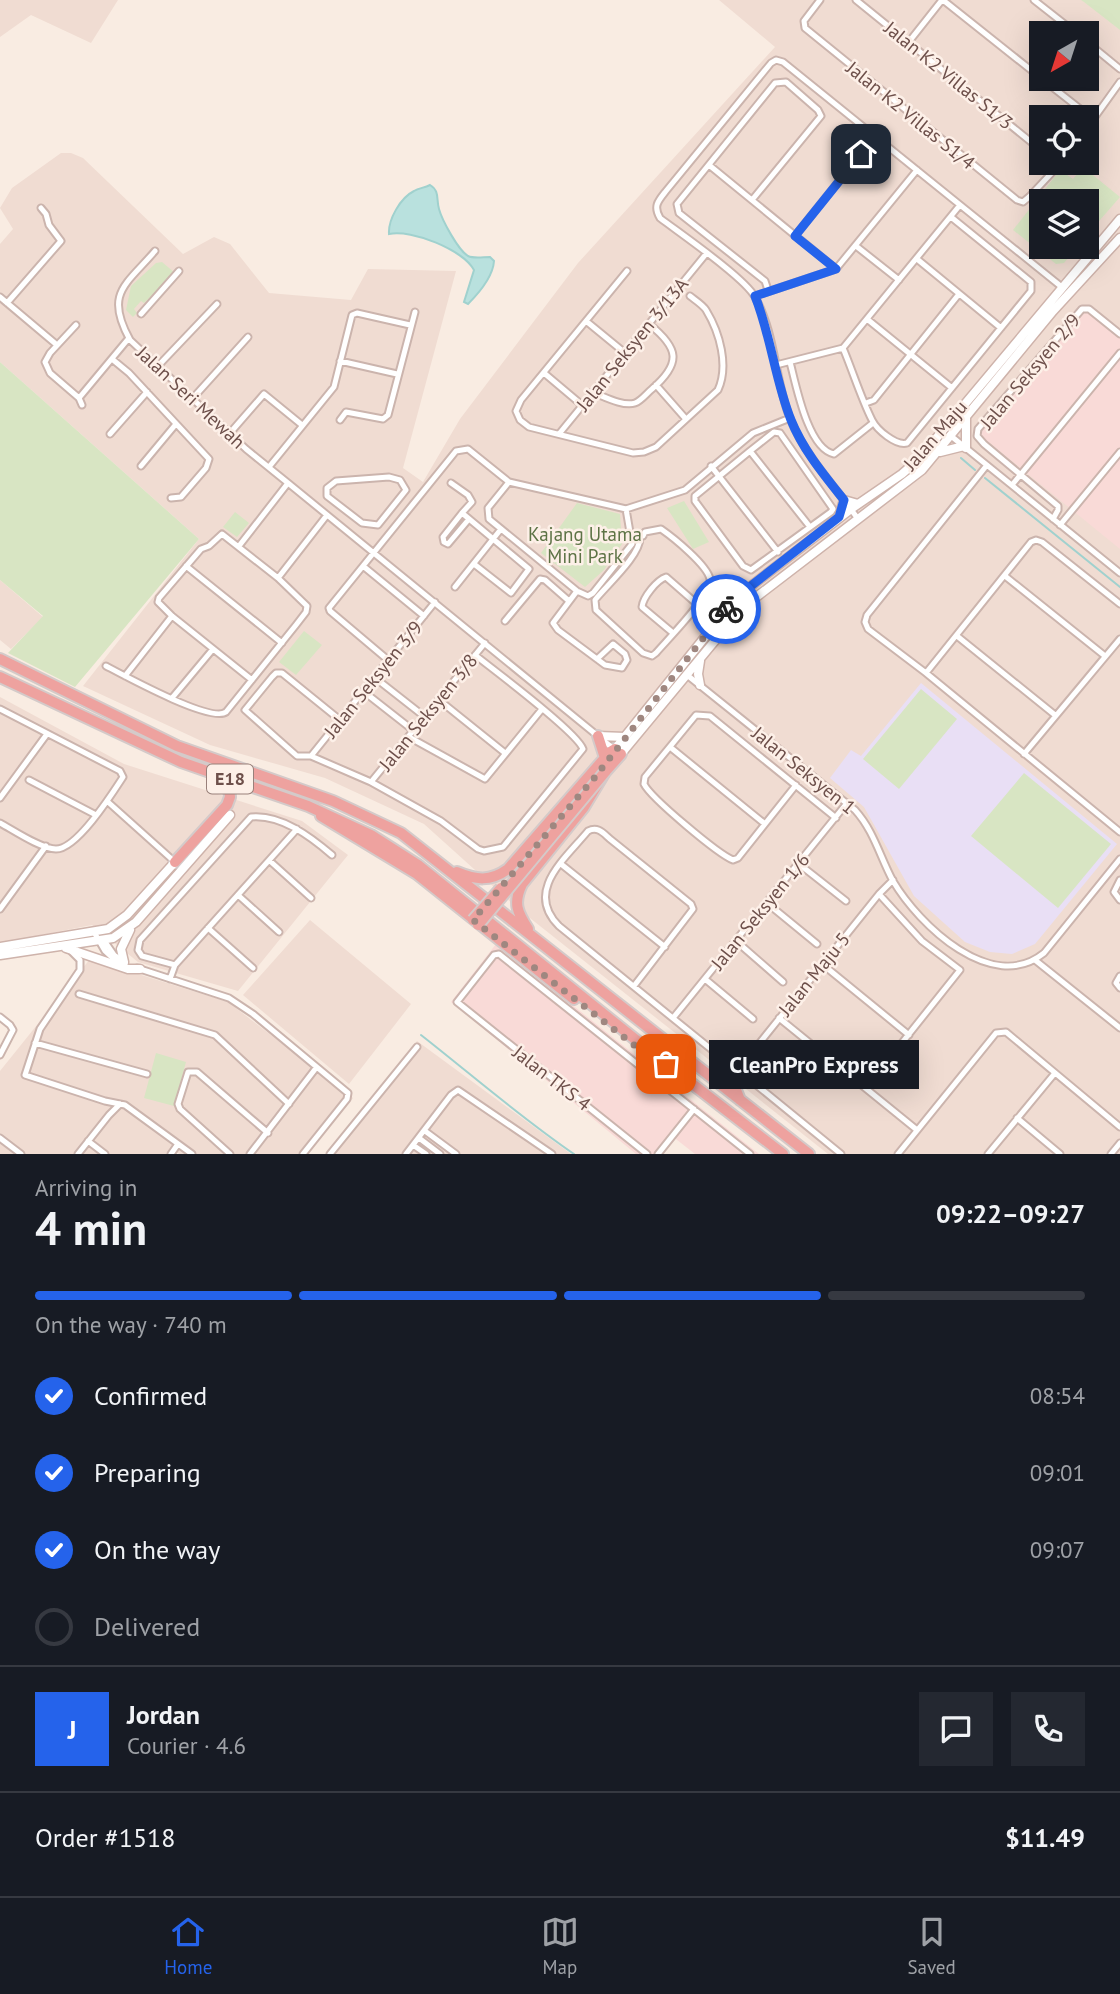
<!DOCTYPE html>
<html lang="en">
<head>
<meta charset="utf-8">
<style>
	body { margin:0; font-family:"PT Sans",sans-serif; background:#242831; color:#f1f3f6; height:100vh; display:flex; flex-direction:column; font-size:26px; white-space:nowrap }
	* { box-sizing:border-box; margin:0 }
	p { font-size:23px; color:#9ea1a6 }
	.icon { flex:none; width:38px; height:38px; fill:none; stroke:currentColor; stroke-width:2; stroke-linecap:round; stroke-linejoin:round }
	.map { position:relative; height:1154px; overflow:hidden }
	.side { display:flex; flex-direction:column; background:#171b24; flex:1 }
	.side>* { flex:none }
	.needle { width:46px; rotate:219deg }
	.tools { position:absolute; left:1029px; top:21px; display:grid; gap:14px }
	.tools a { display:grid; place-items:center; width:70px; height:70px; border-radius:0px; background:#171b24; box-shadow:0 7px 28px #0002; font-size:35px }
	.pin { position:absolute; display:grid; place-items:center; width:60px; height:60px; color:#fff; margin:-30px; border-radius:14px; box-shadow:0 4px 10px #0006 }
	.courier { position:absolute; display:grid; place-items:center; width:70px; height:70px; margin:-35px; border:5px solid #2563eb; border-radius:50%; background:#fff; color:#222; box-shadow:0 2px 9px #0007 }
	.bubble { position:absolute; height:49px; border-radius:0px; background:#171b24; box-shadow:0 7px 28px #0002; font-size:23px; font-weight:700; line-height:49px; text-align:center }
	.head em { font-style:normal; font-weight:700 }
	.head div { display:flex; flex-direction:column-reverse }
	.head { display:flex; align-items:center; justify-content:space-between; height:119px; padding:0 35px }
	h1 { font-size:46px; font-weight:700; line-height:52px }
	.bar { display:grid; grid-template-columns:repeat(4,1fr); gap:10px 7px; align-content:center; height:84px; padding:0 35px }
	.bar i { height:9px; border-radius:5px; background:#363941 }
	.bar .on { background:#2563eb }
	.bar p { grid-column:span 4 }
	.line { display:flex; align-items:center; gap:18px; padding:0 35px; border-top:2px solid #363941 }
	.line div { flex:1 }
	.round { display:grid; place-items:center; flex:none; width:74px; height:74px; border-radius:0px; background:#242831 }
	ol { padding:0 35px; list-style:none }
	li { display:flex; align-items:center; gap:21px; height:77px }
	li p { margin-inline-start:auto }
	li .icon { padding:7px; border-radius:50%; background:#2563eb; color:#fff; stroke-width:4 }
	li:last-child { color:#9ea1a6 }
	li i { width:38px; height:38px; border:4px solid #363941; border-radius:50% }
	.dock { display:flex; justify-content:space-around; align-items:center; height:98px; border-top:2px solid #363941; background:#171b24; font-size:19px; color:#9ea1a6 }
	.dock a { display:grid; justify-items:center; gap:4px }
	.dock .on { color:#2563eb }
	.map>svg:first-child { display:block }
	.residential { fill:#f0dcd2; fill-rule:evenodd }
	.commercial { fill:#f9dad7 }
	.education { fill:#e9dff5 }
	.green { fill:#d8e5c3 }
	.water { fill:#b9e1de; stroke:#a0d1ce; stroke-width:2 }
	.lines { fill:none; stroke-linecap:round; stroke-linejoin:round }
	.stream { stroke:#a0d1ce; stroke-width:2 }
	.street-casing { stroke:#cbb4ad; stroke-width:9 }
	.secondary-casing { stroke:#ceb3ab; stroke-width:11 }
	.highway-casing { stroke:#d4cac9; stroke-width:14 }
	.street { stroke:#fff; stroke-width:5 }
	.secondary { stroke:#fff; stroke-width:8 }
	.highway { stroke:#eea29f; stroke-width:10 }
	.highway-bridge-casing { stroke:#d4cac9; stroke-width:14; stroke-linecap:butt }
	.highway-bridge { stroke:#eea29f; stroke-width:10 }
	.done { stroke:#9f8780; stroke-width:7; stroke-dasharray:0 12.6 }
	.route { stroke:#2563eb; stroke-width:9 }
	.labels { text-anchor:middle; stroke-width:5; stroke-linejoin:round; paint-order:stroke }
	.shield { fill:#fdf0e8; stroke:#99807a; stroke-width:2 }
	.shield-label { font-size:18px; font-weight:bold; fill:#6e504b }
	.street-label { font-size:19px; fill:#6e504b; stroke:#fdf0e8 }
	.park-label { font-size:19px; fill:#5d7345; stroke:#fdf0e8 }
</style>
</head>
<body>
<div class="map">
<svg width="1120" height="1154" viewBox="0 0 1120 1154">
	<rect width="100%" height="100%" fill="#f9ece2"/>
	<!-- residential -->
	<path class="residential" d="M 0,0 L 118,0 L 91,43 L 31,15 L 0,37 Z
		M 719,0 L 1120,0 L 1120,1154 L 828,1154 L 516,907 L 424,824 L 325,778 L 210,745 L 83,686 L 199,539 L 0,362 L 0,244 L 13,229 L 0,208 L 12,188 L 61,153 L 71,153 L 83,158 L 183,254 L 214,237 L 230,244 L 269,293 L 351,300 L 368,269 L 456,271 L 403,468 L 423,482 L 460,419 L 578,263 L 775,47 ZM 1041,33 L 1087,33 L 1087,79 L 1041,79 ZM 1041,117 L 1087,117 L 1087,163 L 1041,163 ZM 1041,201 L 1087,201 L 1087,247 L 1041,247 Z
		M 0,580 L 43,617 L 11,649 L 0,640 Z
		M 0,697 L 124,764 L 302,821 L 348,855 L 238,991 L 138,962 L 92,925 L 0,943 Z
		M 310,920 L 411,1004 L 349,1084 L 243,995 Z
		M 90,959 L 228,1002 L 353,1098 L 307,1154 L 180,1154 L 176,1152 L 174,1154 L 0,1154 L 0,1071 Z
		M 417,1041 L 571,1154 L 326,1154 Z"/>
	<!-- commercial -->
	<path class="commercial" d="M 1083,311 L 1087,311 L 1120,336 L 1120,549 L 980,435 L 980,430 Z
		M 496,944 L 759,1154 L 695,1154 L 672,1136 L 658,1154 L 636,1154 L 451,1002 Z"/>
	<!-- education -->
	<path class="education" d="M 921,683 L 1117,844 L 1035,944 L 1012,954 L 990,952 L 965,942 L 914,896 L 864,807 L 830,778 L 851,750 L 861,756 Z"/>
	<!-- green -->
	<path class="green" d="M 1081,0 L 1120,0 L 1120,30 L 1084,2 Z
		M 1083,167 L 1120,197 L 1087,235 L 1087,201 L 1041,201 L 1041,247 L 1077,247 L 1064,263 L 1056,264 L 1013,230 L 1060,170 L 1073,179 Z
		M 162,262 L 175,273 L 144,303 L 141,301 L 134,309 L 137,313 L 133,317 L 126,310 L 131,286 L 156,263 Z
		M 0,362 L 199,539 L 75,687 L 8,653 L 43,616 L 0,580 Z
		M 684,501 L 709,542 L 693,549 L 667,508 Z
		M 577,503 L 620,514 L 622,544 L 604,570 L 585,587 L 541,553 Z
		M 235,512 L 249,523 L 237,537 L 223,527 Z
		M 304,631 L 322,645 L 296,675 L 279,662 Z
		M 921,689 L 957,719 L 899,789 L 863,759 Z
		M 1024,773 L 1111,844 L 1058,908 L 971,836 Z
		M 156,1053 L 186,1062 L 174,1106 L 144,1098 Z"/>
	<!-- water -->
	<path class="water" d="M 430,185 C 440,191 436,199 439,209 C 442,220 458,250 468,256 C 474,259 483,257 490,257 L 494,261 C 493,277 479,293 468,304 L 464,302 L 474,270 C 463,250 412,229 389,234 C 388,220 400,198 414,191 C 419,188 424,188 430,185 Z"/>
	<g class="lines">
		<!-- stream -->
		<path class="stream" d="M 961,458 L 975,470
			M 985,478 L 1120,587
			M 421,1035 C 472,1075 520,1117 574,1154"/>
		<!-- street casing -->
		<g class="street-casing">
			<path id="street" d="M 820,0 L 804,21 L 805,28 L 1017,200 L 1023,202 L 1029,197 L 1061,163
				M 856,0 L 1041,150
				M 943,0 L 1041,78
				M 1034,0 L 1076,33
				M 1087,42 L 1120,69
				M 908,43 L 942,0
				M 1042,79 L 1093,119
				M 1087,128 L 1120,82
				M 709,165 L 836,269
				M 752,200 L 821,116 L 818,110 L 786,82 L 775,83 L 677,204 L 679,213 L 765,281 L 768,290
				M 795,236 L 875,136
				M 856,246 L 899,280
				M 155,251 C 126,285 104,293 130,340 L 246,449 L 288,483 L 615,750
				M 917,259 L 1001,328
				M 627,271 L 521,400 L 516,411 L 520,420 L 529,427 L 633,453 L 644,452 L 656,447 L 718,390 C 729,366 720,333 706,310 C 703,305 695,300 690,296
				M 755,296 L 836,269 L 917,170
				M 0,297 L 57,345
				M 7,303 L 61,241 L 49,225 L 46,214 L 41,208
				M 141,314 L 179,271
				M 867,319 L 952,388
				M 586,321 L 625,353
				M 76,325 L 50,353 L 45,362 L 50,373 L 79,398
				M 843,348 C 853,372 861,398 872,420 C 877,430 896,446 907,443 L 1031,291 L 1031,282 L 951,217
				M 112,359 L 129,373 L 209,459 L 206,468 L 181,497 L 171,498
				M 340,361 L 397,374
				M 790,362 C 796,385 808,449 834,454 L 873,423
				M 776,365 L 843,348 L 960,205
				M 158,366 L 217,304
				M 544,373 L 582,405
				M 656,385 L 685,418
				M 592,392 C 603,396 623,407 635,403 C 641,401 647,393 652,389 C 682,363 679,348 649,324
				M 193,398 L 248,337
				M 866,403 L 874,400 L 959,294
				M 82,405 L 79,398 L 129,338
				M 340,420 L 346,412 L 383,419 L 388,415 L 415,312
				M 230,433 L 264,394 L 302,425
				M 110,434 L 147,392
				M 559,434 L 706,254
				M 951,436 L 1120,573
				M 750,451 L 774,432 L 780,433 L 833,509 L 831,512 L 751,570 L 743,566 L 695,501 L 695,496 L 750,451 L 810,527
				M 987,465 L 867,615 L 865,622 L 868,629 L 926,673 L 1120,832
				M 141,466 L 176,424
				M 711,466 L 778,552
				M 269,467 L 334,387 L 352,315 L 357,313 L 410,325
				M 389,477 L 400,480 L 406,490 L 378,525 L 362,523 L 327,496 L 327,488 L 336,481 Z
				M 509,482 L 488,508 L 489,519 L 577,591 L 588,596 L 593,593 L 632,544 L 626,509
				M 451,483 L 468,495 L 472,502 L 462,513 L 529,569 L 511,593 L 474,564
				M 1012,485 L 1120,353
				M 858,519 C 834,485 804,455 789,416 C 775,378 775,333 755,297 C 745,278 681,234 660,218 C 653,206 658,201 666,191 L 771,63 L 776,60 L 783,62 L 1063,288
				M 1053,519 L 1058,510 L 1058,506 L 984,444 L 977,436 L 978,429 L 1082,309 L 1089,309 L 1120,334
				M 1060,525 L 1120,452
				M 631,538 L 643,536 L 645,532 L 661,529 C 674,538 707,565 710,579 C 713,594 667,640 656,653 L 652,656 L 643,653 L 596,610 L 595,600 C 607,585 641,555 640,537
				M 444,542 L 448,544 L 469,519
				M 444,542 L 443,537 L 462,513
				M 239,546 L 288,483
				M 186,566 L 282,643
				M 363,566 L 424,616
				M 1005,576 L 1105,656
				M 278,578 L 327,515
				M 455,587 L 501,529
				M 577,591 L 553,623 L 558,630 L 605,665 L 622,668 L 627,660 L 625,654 L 613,644 L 597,659
				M 505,621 L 540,579 L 545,580 L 569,601
				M 673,633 L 642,607 C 643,597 657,580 666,577 L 697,604
				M 957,636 L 1055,715
				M 388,660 L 330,611 L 329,608 L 456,451 L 468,449 L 509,482 L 626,509 L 685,490 L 753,433 L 790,418
				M 106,666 C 125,676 211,723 226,712 L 296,625 L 306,612 L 307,606 L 278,578 L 222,534 L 209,546 L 201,549 L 159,598 L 158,602 L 172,616 L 252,680
				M 926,673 L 1031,542 L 1036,540 L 1042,542 L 1120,604
				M 687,675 L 855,810 C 874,831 880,857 893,881 C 919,925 992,995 1044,953 L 1120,859
				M 125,676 L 172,616
				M 374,677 L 425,717
				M 363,691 L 414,731
				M 172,698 L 213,649
				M 439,700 L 505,753
				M 0,709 L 120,771 L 123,777 C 112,794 77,849 56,849 C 41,849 13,830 0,823
				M 340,720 L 282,673 L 276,673 L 272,677 L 245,710 L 297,756 L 311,756 L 371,782 L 441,821 L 478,849 L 484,851 L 503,847 L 583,749 C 577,732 495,671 475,655
				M 409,737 L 485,779 L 542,709
				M 670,747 L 765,824
				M 1024,754 L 1120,639
				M 311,756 L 435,602
				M 29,780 L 96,815
				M 371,782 L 485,643
				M 796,785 L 738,858 L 733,860 C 718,854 651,798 644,784 L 645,777 L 696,715 L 710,716 L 836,818
				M 0,798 L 47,734
				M 108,802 L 176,863
				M 270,861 L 311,898
				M 561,864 L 665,947
				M 799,864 L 846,901
				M 1120,880 L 1114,892 L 1120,900
				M 238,895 L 279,932
				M 767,903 L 817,944
				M 0,909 L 46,846
				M 208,928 L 253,968
				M 94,932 L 105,951 L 117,962
				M 103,939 L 114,955 L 124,962
				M 736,941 L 783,982
				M 72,952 L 80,960 L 80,970 L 40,1029 L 25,1075 L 105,1101 L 125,1105 L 192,1154
				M 1035,960 L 1120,1028
				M 822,964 L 909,1035
				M 175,965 L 142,956 L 138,950 L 140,940 L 251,817 C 281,814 311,837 332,855
				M 137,968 L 229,998 L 253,1014 L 348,1093 L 347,1099 L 303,1154
				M 1120,976 L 1116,983 L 1120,988
				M 170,979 L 175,965 L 297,829
				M 705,979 L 753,1019
				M 634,986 L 693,909 L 691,904 L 610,839 C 603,833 598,826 588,831 C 565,859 524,891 559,926 L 722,1058
				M 79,994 L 215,1035 L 289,1104
				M 0,1017 L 10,1025 L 13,1030 L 0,1055
				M 673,1018 L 847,803
				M 779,1018 L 917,1130
				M 35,1043 L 147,1074
				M 866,1088 L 960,970 L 922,941 L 879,894
				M 1017,1118 L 1060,1154
				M 425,1131 L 456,1154
				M 0,1138 L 21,1154
				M 419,1138 L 440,1154
				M 88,1141 L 105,1154
				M 413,1145 L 426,1154
				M 78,1154 L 109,1115 L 120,1104
				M 171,1154 L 178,1144
				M 230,1154 L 180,1109 L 178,1104 L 188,1072 L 197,1072 L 268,1133
				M 250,1154 L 316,1068
				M 330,1154 L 417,1047
				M 406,1154 L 451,1095 L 458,1090 L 552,1154
				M 647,1154 L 457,1002 L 494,955 L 499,954 L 504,958 L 750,1154
				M 658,1154 L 694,1109
				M 841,1154 L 738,1070 L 879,894 L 893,880
				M 898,1154 L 996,1033 L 1006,1032 L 1120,1127
				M 988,1154 L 1055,1073
				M 1111,1154 L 1120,1143"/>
		</g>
		<!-- secondary casing -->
		<g class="secondary-casing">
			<path id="secondary" d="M 966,418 L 966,448
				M 940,452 L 964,446
				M 839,517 L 844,500 L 858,504
				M 700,685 L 698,674 L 700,661
				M 598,736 L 625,737
				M 615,749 L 738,596 L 851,509 L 902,474 L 918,460 L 1120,219
				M 621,754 L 742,608 L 922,470 L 1053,311 L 1120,238
				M 0,947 L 108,929 L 127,915 L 175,862
				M 66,948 L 128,969 L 140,969
				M 0,955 L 113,938 L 136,922 L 230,815
				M 124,962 L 121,949 L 130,930"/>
		</g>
		<!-- highway casing -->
		<g class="highway-casing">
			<path id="highway" d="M 0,659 L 177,746 L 333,801 L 401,833 L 809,1154
				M 0,677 L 181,762 L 308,806 L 371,835 L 418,865 L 651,1052 L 783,1154
				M 598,736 L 605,758
				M 321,816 L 417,874 L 574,999
				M 175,862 L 227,805 L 230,797 L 229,788 L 218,780
				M 457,872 C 476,880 490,882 508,869 L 610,752 L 615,749
				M 528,929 C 517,912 513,903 522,884 L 584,807 L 605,772 L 621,754
				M 738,1070 L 734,1085 L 740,1100"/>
		</g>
		<!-- street -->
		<use href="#street" class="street"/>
		<!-- secondary -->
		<use href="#secondary" class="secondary"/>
		<!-- highway -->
		<use href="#highway" class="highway"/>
		<!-- highway-bridge casing -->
		<g class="highway-bridge-casing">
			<path id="highway-bridge" d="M 473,920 L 501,888
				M 478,925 L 605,772"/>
		</g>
		<!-- highway-bridge -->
		<use href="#highway-bridge" class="highway-bridge"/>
	</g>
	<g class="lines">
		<!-- done -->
		<path class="done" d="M 666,1064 L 651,1052 L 638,1048 L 473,920 L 595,777 L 726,609"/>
		<!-- route -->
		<path class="route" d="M 726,609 L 738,596 L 839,517 L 844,500 C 824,475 803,450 791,420 C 775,380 771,336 755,296 L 836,269 L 795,236 L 861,154"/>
	</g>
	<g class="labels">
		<!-- shield labels -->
		<rect class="shield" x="207" y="764.5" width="46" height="29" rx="5"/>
		<g class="shield-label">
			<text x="230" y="785">E18</text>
		</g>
		<!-- street labels -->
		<g class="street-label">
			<text transform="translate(949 75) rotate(39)" y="7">Jalan K2 Villas S1/3</text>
			<text transform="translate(911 115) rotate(39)" y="7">Jalan K2 Villas S1/4</text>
			<text transform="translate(632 344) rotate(-51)" y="7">Jalan Seksyen 3/13A</text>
			<text transform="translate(1030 371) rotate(-50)" y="7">Jalan Seksyen 2/9</text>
			<text transform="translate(191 397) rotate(43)" y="7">Jalan Seri Mewah</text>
			<text transform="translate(935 435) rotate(-49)" y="7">Jalan Maju</text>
			<text transform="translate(373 679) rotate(-51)" y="7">Jalan Seksyen 3/9</text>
			<text transform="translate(428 712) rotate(-51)" y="7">Jalan Seksyen 3/8</text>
			<text transform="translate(804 770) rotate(39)" y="7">Jalan Seksyen 1</text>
			<text transform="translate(760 911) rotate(-51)" y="7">Jalan Seksyen 1/6</text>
			<text transform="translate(814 974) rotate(-51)" y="7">Jalan Maju 5</text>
			<text transform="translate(552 1078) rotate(38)" y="7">Jalan TKS 4</text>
		</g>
		<!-- park labels -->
		<g class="park-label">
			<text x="585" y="541">Kajang Utama<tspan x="585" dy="22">Mini Park</tspan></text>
		</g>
	</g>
</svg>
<div class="tools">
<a><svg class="needle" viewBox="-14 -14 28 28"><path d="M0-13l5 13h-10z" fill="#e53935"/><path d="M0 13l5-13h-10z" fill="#9ea1a6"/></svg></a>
<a><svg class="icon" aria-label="locate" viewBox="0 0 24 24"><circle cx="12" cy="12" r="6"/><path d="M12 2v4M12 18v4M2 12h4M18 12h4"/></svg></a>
<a><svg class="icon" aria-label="layers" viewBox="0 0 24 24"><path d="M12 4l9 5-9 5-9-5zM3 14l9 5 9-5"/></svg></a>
</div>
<div class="pin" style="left:666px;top:1064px;background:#ea580c"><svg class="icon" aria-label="bag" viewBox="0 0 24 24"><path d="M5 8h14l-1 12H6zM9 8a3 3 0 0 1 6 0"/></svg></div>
<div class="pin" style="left:861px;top:154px;background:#1f2937"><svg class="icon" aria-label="home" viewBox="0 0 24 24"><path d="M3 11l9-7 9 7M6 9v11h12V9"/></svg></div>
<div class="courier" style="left:726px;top:609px"><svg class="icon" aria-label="bike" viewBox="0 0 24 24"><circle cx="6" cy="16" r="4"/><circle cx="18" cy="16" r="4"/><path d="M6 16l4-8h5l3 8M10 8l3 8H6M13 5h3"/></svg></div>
<div class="bubble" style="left:709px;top:1040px;width:210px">CleanPro Express</div>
</div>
<section class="side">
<div class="head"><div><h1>4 min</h1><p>Arriving in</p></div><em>09:22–09:27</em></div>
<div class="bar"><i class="on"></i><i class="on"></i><i class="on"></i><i></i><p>On the way · 740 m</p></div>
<ol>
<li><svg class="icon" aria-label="check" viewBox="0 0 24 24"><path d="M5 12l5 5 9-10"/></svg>Confirmed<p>08:54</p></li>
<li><svg class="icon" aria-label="check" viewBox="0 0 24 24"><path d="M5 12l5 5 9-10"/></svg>Preparing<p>09:01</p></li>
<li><svg class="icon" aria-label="check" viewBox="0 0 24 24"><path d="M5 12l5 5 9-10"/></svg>On the way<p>09:07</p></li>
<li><i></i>Delivered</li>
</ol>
<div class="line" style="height:126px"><b class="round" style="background:#2563eb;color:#fff">J</b><div><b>Jordan</b><p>Courier · 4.6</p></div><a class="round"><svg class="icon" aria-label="chat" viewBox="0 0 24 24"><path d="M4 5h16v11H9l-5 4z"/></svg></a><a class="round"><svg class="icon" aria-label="phone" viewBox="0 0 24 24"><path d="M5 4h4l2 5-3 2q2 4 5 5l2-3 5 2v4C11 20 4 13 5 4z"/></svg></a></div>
<div class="line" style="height:91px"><div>Order #1518</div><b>$11.49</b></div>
</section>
<nav class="dock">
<a class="on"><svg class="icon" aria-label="home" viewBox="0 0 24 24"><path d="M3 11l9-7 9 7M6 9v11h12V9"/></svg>Home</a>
<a><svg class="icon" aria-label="map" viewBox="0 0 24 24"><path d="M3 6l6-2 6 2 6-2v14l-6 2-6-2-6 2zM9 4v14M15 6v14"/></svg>Map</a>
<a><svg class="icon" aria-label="saved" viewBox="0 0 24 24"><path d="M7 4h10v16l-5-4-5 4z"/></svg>Saved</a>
</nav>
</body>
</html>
